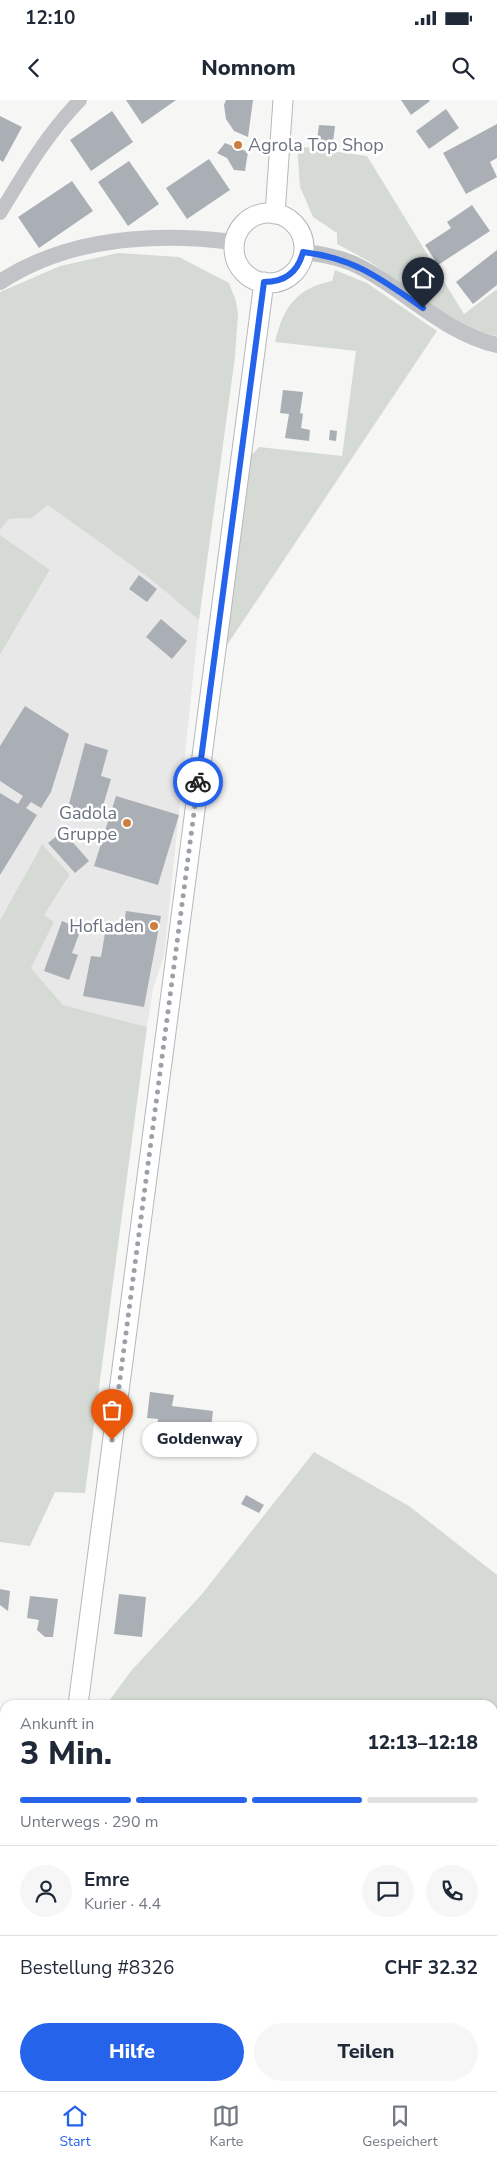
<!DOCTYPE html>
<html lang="de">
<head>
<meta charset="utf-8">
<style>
	body { margin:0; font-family:"Nunito Sans",sans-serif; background:#f6f6f7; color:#1f2937; height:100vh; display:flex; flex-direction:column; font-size:19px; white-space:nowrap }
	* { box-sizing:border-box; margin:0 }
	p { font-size:16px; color:#747a83 }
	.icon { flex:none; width:28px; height:28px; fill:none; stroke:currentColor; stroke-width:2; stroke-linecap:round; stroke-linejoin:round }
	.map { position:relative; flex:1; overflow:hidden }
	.drawer { position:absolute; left:0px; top:1600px; width:498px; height:391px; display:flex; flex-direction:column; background:#fff; border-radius:15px 15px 0 0; box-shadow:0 1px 4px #0004 }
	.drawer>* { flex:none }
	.pin { position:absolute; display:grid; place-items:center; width:42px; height:42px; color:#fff; margin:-51px -21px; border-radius:50% 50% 50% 0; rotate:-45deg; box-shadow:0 0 5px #0007 }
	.pin .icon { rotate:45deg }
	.courier { position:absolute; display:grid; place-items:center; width:50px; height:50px; margin:-25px; border:4px solid #2563eb; border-radius:50%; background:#fff; color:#222; box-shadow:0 1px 6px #0007 }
	.bubble { position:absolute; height:35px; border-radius:18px; background:#fff; box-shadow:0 1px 4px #0004; font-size:16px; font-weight:800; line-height:35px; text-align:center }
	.summary em { font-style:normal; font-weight:800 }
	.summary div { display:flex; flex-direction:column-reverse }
	.summary { display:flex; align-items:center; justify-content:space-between; height:85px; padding:0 20px }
	h1 { font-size:32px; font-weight:800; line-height:38px }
	.bar { display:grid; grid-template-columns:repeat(4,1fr); gap:8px 5px; align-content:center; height:60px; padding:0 20px }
	.bar i { height:6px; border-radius:4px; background:#e0e1e3 }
	.bar .on { background:#2563eb }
	.bar p { grid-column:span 4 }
	.line { display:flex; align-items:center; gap:12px; padding:0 20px; border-top:1px solid #e0e1e3 }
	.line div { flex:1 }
	.round { display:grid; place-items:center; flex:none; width:52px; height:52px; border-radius:26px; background:#f6f6f7 }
	.primary-button { display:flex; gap:10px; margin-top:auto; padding:10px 20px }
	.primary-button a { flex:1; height:58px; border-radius:30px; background:#2563eb; color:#fff; font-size:20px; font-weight:800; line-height:58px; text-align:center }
	.primary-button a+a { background:#f6f6f7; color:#1f2937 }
	.status { display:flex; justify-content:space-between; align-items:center; height:35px; padding:0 25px; background:#fff; direction:ltr }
	.status svg { height:14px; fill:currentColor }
	header { display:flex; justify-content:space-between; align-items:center; height:65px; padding:0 20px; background:#fff; font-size:22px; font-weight:800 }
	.menu { display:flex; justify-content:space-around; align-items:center; height:70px; border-top:1px solid #e0e1e3; background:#fff; font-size:14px; color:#747a83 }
	.menu a { display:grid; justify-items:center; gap:2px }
	.menu .on { color:#2563eb }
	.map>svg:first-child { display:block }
	.built { fill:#e7e8e7 }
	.green { fill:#d5dbd4 }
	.building { fill:#aaaeb5 }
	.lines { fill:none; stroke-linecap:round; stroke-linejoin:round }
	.secondary-casing { stroke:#b4b7bc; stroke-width:21 }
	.minor { stroke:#c1c3c7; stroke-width:14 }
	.tertiary { stroke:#c1c3c7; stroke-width:16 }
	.secondary { stroke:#fff; stroke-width:19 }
	.done { stroke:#9ba1a9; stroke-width:5; stroke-dasharray:0 9 }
	.route { stroke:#2563eb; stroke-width:6 }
	.poi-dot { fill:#cc7f3f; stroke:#fff; stroke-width:2 }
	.labels { text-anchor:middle; stroke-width:5; stroke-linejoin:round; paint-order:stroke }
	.poi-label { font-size:18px; fill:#6a7281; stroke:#fff; text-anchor:end }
</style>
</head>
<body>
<div class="status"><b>12:10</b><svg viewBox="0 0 49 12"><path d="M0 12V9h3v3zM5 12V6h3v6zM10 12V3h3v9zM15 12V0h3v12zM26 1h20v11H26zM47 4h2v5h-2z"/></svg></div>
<header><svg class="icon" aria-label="back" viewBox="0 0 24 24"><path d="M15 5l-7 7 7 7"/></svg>Nomnom<svg class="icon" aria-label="search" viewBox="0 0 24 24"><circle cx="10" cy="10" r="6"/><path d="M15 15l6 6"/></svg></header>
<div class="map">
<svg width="497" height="1991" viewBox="0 0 497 1991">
	<rect width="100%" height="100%" fill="#f6f7f4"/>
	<!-- built -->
	<path class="built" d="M 48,405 L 153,481 L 199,520 L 164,856 L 153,888 L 147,927 L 63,905 L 31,868 L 54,822 L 44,815 L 70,776 L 41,745 L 0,820 L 0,555 L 50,471 L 0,435 L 0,430 L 9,419 L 32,418 Z"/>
	<!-- green -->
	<path class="green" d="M 297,46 L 367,56 L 464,214 L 497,189 L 497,236 C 456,228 415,192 380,169 C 367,159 351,152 337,144 L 337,133 L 313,117 L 300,87 Z
		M 118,153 L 179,157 L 229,183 L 236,201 L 238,215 L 235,257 L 199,520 L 153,481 L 48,405 L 32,418 L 9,419 L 0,430 L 0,192 L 60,166 Z
		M 335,170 L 367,183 L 437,231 L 225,548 L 249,358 L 259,347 L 342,356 L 356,251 L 275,242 C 283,208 296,188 332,181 Z
		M 0,435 L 50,470 L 0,555 Z
		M 42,744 L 70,775 L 44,815 L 54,822 L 31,868 L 63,905 L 147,927 L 85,1393 L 55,1392 L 30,1446 L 0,1442 L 0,820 Z
		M 314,1352 L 409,1406 L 497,1475 L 497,1991 L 227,1991 L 224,1986 L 492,1986 L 492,1605 L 106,1605 L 131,1571 L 202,1494 Z"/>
	<!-- building -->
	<path class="building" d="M 126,0 L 176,0 L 142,24 Z
		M 226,0 L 253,0 L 248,37 L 234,31 L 226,19 L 224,5 Z
		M 401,0 L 429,0 L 430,1 L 411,15 Z
		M 446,9 L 459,28 L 429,49 L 416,31 Z
		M 112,11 L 133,42 L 91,71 L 70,40 Z
		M 0,16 L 22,27 L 3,62 L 0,60 Z
		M 497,24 L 497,58 L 490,62 L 497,77 L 466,94 L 443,53 Z
		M 319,25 L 335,26 L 332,50 L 323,49 L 324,42 L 317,41 Z
		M 225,43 L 248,52 L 245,71 L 234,70 L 227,58 L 217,53 Z
		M 209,59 L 230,90 L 187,119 L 166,88 Z
		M 129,61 L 159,104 L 128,126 L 98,82 Z
		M 72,81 L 93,111 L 39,148 L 18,117 Z
		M 472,105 L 490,131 L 438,165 L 425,145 L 451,128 L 447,122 Z
		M 497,150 L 497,185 L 473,204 L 456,182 Z
		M 283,290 L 303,292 L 300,313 L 303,314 L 301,328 L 310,330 L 309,341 L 285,338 L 289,314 L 280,313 Z
		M 330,330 L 337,331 L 336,341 L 329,340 Z
		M 139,475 L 157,489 L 147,502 L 129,489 Z
		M 161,519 L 187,541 L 172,559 L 146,537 Z
		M 25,606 L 69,634 L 51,692 L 41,708 L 31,702 L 26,708 L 37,715 L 0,775 L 0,693 L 18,704 L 23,696 L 0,681 L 0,646 Z
		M 85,643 L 108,650 L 101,676 L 111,679 L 99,719 L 68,708 Z
		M 116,696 L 179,715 L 158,785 L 94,766 Z
		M 63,731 L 89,761 L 75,773 L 48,743 Z
		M 126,811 L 161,816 L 144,907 L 83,896 L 91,856 L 101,857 L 105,833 L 122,835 Z
		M 62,821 L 81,829 L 72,853 L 78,855 L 69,880 L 44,871 Z
		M 150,1292 L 174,1295 L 172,1306 L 213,1311 L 211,1329 L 180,1326 L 176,1355 L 154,1353 L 158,1319 L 147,1318 Z
		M 246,1395 L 264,1405 L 259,1413 L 241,1404 Z
		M 0,1489 L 10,1491 L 8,1511 L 0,1505 Z
		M 119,1494 L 146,1497 L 142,1537 L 114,1534 Z
		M 30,1496 L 58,1499 L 53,1537 L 45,1537 L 37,1530 L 39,1520 L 27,1518 Z
		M 0,1891 L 5,1891 L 4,1914 L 0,1913 Z"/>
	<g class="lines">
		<!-- secondary casing -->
		<g class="secondary-casing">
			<path id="secondary" d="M234 148a35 35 0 1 1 70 0a35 35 0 1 1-70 0Z
				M 275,114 L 283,0
				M 78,1605 L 264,182
				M 34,1991 L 35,1986"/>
		</g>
		<!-- minor -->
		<path class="minor" d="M 0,113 C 25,72 46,35 80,0
			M 0,1848 L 5,1849"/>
		<!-- tertiary -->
		<path class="tertiary" d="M 303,152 C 324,154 344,158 362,168 C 408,192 445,233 497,245
			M 0,182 C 69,137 155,132 234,142"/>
		<!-- secondary -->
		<use href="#secondary" class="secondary"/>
	</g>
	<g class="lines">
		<!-- done -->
		<path class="done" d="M 112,1340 L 198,682"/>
		<!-- route -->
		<path class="route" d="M 198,682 L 264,182 C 285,182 298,172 303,152 C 355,158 382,180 423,208"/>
	</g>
	<!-- markers -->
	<g class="poi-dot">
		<circle cx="238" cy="45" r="5"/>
		<circle cx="127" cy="723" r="5"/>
		<circle cx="154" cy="826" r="5"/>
	</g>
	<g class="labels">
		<!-- poi labels -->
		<g class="poi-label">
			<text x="248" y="51" text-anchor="start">Agrola Top Shop</text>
			<text x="117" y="719">Gadola<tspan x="117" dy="21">Gruppe</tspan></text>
			<text x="144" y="832">Hofladen</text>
		</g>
	</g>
</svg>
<div class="pin" style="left:112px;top:1340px;background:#ea580c"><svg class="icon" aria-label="bag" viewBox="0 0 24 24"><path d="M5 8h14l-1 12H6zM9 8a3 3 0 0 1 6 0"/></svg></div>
<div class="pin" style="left:423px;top:208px;background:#1f2937"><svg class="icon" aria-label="home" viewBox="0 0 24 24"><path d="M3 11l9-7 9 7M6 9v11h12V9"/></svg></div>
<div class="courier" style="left:198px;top:682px"><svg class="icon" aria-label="bike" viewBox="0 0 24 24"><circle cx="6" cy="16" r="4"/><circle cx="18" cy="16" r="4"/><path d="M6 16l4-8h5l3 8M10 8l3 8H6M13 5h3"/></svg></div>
<div class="bubble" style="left:142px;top:1322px;width:115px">Goldenway</div>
<section class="drawer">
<div class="summary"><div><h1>3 Min.</h1><p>Ankunft in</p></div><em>12:13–12:18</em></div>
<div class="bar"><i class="on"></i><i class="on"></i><i class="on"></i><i></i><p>Unterwegs · 290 m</p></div>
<div class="line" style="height:90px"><a class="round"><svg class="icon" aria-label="person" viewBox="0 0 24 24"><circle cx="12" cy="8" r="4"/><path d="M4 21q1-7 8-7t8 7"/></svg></a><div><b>Emre</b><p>Kurier · 4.4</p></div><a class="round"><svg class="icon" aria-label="chat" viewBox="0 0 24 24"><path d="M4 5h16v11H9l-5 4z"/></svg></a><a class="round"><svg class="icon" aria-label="phone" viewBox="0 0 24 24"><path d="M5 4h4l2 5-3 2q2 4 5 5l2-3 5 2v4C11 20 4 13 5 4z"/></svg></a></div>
<div class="line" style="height:65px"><div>Bestellung #8326</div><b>CHF 32.32</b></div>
<div class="primary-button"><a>Hilfe</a><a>Teilen</a></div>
</section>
</div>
<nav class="menu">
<a class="on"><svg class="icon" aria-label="home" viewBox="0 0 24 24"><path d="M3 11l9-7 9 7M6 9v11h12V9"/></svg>Start</a>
<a><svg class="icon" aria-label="map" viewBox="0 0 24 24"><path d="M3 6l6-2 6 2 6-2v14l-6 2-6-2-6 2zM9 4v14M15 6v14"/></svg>Karte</a>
<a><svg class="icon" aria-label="saved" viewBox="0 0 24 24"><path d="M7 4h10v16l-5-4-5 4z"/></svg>Gespeichert</a>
</nav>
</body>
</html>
